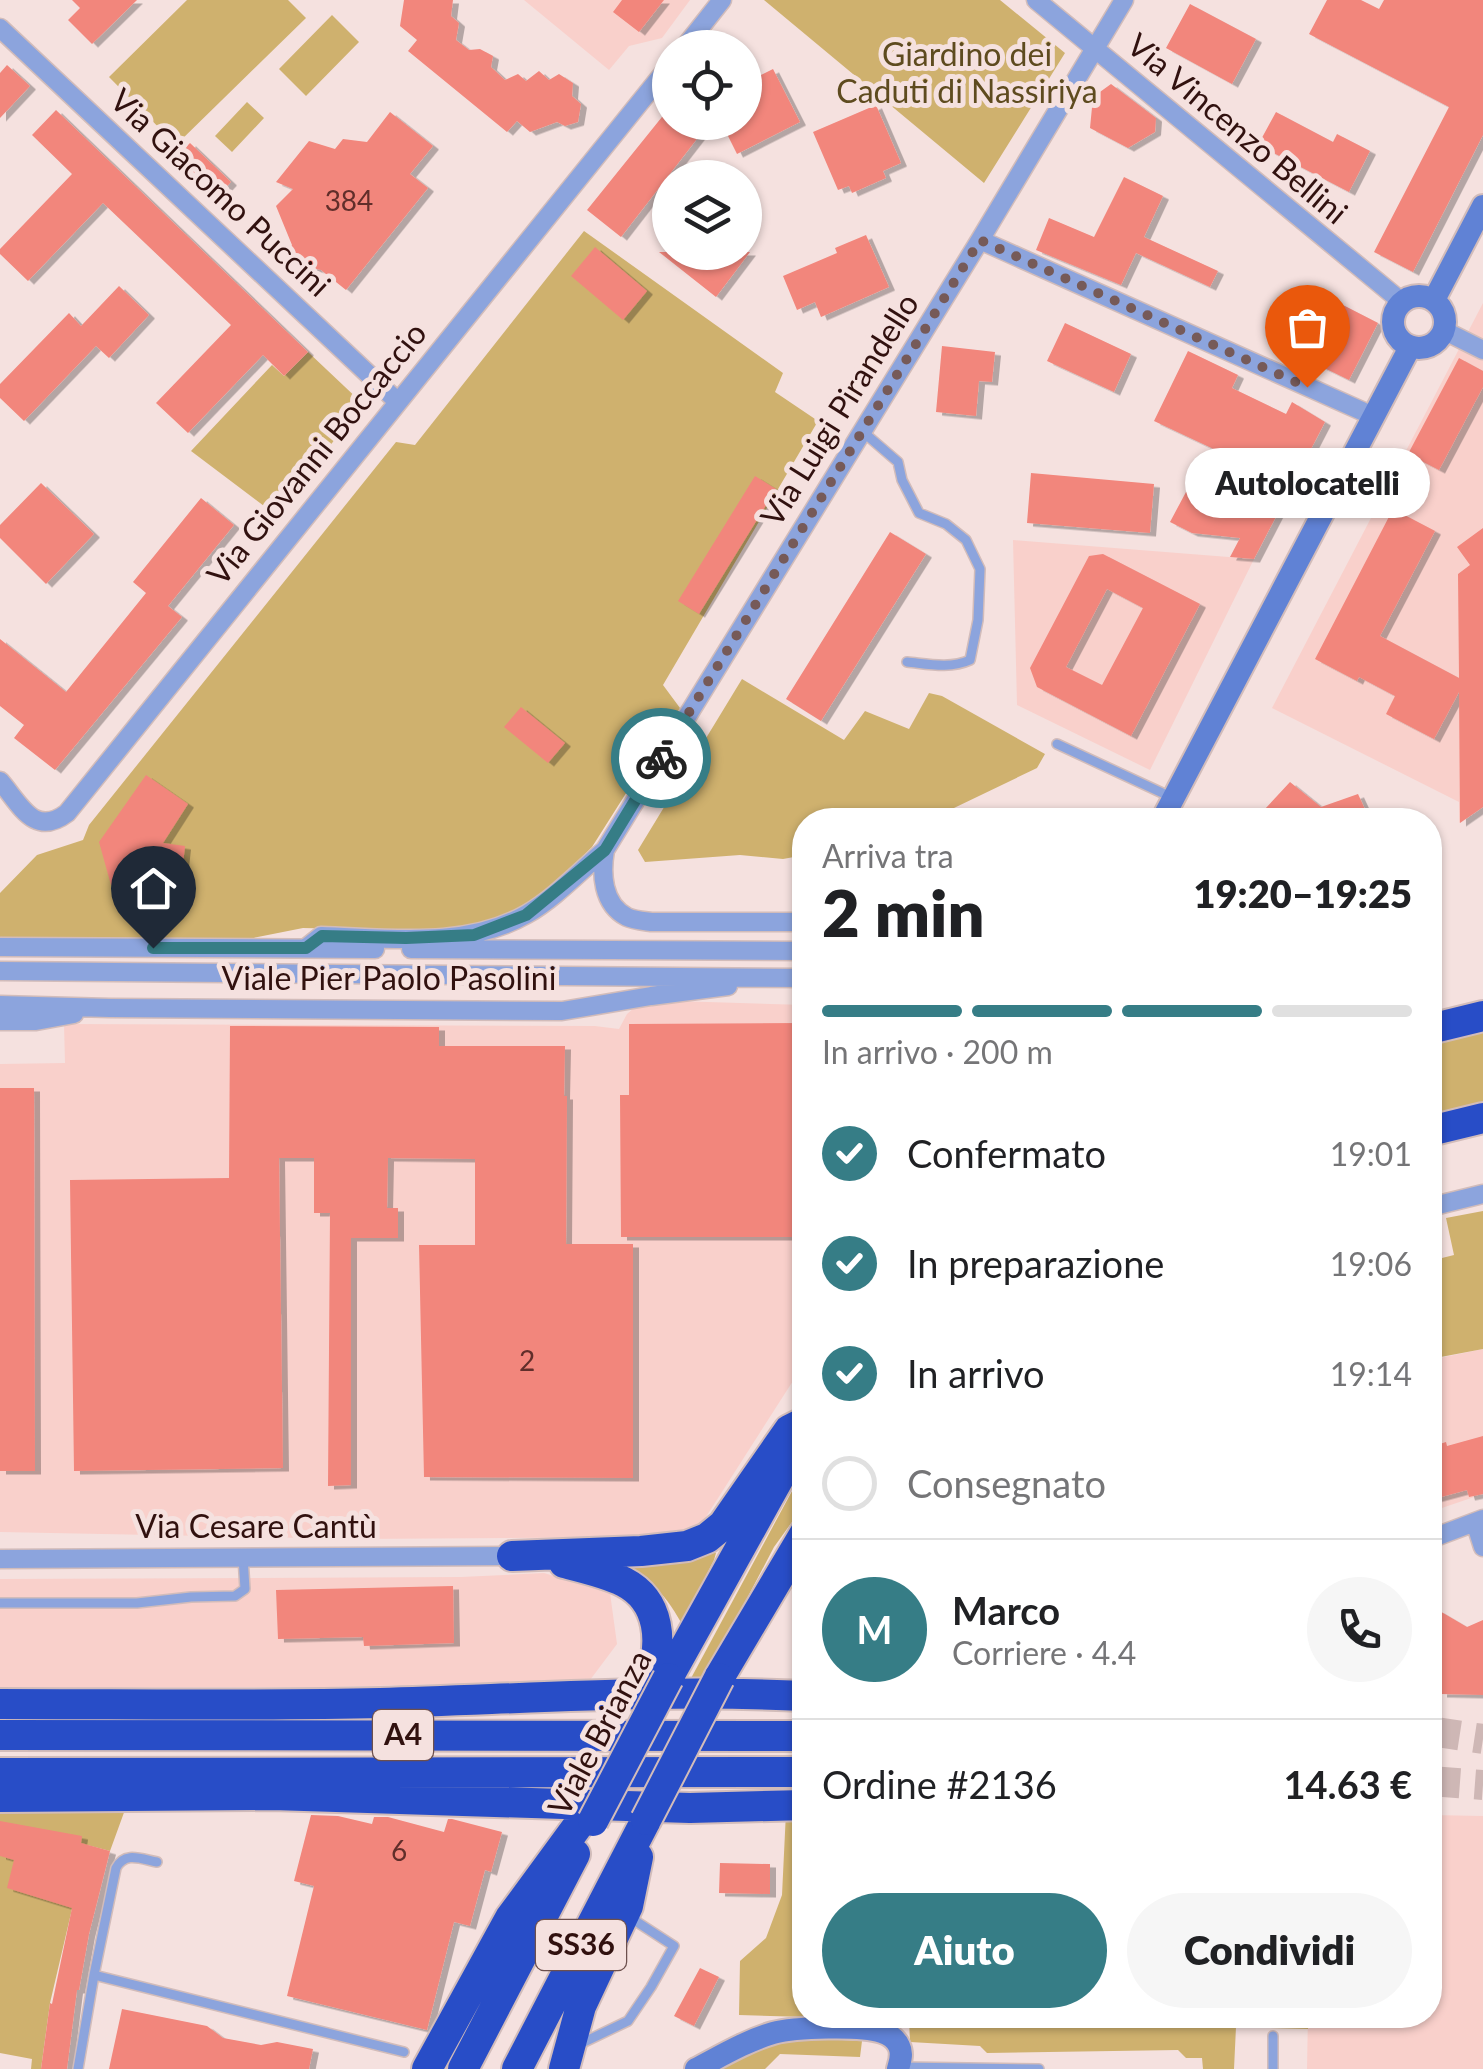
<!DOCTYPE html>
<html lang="it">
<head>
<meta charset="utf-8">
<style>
	body { margin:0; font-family:Lato,sans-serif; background:#f6f6f6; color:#202124; height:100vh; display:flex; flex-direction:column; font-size:38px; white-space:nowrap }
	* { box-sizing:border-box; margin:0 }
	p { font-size:32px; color:#757577 }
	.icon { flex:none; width:55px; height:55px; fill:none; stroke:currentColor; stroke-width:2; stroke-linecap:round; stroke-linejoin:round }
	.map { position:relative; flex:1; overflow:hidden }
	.drawer { position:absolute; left:792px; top:808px; width:650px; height:1220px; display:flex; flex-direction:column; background:#fff; border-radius:40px; box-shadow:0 2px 8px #0004 }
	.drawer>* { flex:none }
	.fabs { position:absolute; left:652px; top:30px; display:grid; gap:20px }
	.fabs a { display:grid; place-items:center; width:110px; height:110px; border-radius:50%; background:#fff; box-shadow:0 2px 8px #0004; font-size:50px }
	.pin { position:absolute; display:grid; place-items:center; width:85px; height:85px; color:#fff; margin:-102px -42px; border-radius:50% 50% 50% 0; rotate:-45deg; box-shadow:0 0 10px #0007 }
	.pin .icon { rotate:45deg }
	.courier { position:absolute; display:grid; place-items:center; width:100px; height:100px; margin:-50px; border:8px solid #367d86; border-radius:50%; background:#fff; color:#222; box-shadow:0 2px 12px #0007 }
	.bubble { position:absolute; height:70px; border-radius:35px; background:#fff; box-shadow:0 2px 8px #0004; font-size:32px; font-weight:800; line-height:70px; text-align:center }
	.head em { font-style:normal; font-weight:800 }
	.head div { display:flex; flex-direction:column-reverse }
	.head { display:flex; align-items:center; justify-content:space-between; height:170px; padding:0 30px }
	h1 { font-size:65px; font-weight:800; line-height:75px }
	.bar { display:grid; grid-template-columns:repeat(4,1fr); gap:15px 10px; align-content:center; height:120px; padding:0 30px }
	.bar i { height:12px; border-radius:8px; background:#e0e0e0 }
	.bar .active { background:#367d86 }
	.bar p { grid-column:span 4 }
	.line { display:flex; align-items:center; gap:25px; padding:0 30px; border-top:2px solid #e0e0e0 }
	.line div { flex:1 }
	.round { display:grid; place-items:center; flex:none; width:105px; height:105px; border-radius:52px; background:#f6f6f6 }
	ol { padding:0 30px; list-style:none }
	li { display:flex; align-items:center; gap:30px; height:110px }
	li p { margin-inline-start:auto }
	li .icon { padding:10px; border-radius:50%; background:#367d86; color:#fff; stroke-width:4 }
	li:last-child { color:#757577 }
	li i { width:55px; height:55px; border:5px solid #e0e0e0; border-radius:50% }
	.primary-button { display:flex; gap:20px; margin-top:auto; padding:20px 30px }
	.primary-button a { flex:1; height:115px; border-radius:60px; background:#367d86; color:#fff; font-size:40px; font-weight:800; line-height:115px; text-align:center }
	.primary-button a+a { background:#f6f6f6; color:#202124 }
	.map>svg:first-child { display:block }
	.built { fill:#f9d0cb }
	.green { fill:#cfb16e }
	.building { fill:#f2867c; fill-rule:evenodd; filter:url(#shadow) }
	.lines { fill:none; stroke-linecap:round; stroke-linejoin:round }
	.highway-tunnel { stroke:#ceb7b5; stroke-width:30; stroke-dasharray:30 15; stroke-linecap:butt }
	.lane-casing { stroke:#d2bcba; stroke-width:12 }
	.street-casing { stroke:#d2bcba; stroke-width:21 }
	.secondary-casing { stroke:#d2bcba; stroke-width:26 }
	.highway-casing { stroke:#d2bcba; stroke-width:34 }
	.lane { stroke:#8ca4dd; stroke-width:9 }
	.street { stroke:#8ca4dd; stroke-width:18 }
	.secondary { stroke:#6082d5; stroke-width:22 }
	.highway { stroke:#284dc7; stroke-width:30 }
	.highway-bridge-casing { stroke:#d2bcba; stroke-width:34; stroke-linecap:butt }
	.highway-bridge { stroke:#284dc7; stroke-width:30 }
	.done { stroke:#765a58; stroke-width:10; stroke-dasharray:0 18 }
	.route { stroke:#367d86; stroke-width:12 }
	.labels { text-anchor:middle; stroke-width:10; stroke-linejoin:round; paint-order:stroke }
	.number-label { font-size:28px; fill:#612e2a }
	.shield { fill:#f5e1df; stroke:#6c4f4d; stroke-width:2.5 }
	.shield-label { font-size:30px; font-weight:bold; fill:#31110f }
	.park-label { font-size:32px; fill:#5e4b1f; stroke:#f5e1df }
	.street-label { font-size:32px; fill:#31110f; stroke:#f5e1df }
</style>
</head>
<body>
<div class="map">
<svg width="1483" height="2069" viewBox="0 0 1483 2069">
	<defs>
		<filter id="shadow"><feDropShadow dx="6" dy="3.5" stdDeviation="0" flood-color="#0004"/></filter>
	</defs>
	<rect width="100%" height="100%" fill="#f5e1df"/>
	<!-- built -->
	<path class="built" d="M 524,0 L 690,0 L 662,38 L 629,46 L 609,70 Z
		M 1483,303 L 1483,807 L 1459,823 L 1459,802 L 1272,708 Z
		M 1013,540 L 1254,559 L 1150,770 L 1017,705 Z
		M 643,1000 L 805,1005 L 805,1367 L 791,1384 L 704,1520 L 690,1534 L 632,1537 L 354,1539 L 0,1532 L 0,1064 L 65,1063 L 64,1024 L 595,1026 L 619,1029 L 627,1014 Z
		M 1483,1349 L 1483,1494 L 1430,1512 L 1430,1360 Z
		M 544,1573 L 610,1593 L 617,1644 L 590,1680 L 332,1687 L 0,1688 L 0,1579 L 461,1577 Z
		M 1430,1815 L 1483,1816 L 1483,2069 L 1307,2069 L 1308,2015 L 1430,2015 Z"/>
	<!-- green -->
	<path class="green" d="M 187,0 L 288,0 L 306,18 L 176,145 L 109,77 Z
		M 764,0 L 1000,0 L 1065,53 L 984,183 Z
		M 332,15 L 359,42 L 306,96 L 279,69 Z
		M 247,102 L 264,118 L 232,152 L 215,136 Z
		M 584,231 L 783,373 L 775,392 L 818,421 L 663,685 L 680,708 L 592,847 L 557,881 L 521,909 L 476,928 L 431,931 L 303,928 L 243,940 L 0,937 L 0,893 L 37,855 L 83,840 L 89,825 L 396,442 L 415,445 Z
		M 308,352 L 362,403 L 279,514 L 272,512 L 191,451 L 272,365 L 284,376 Z
		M 742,679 L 844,740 L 865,711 L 909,729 L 929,693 L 942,696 L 1045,754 L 1037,768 L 929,820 L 805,820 L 805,855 L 783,859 L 740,855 L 645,862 L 638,850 Z
		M 1483,1032 L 1483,1102 L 1430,1114 L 1430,1044 Z
		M 1483,1211 L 1483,1349 L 1430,1359 L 1432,1329 L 1430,1261 L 1454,1255 L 1446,1218 Z
		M 805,1467 L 805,1504 L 774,1547 L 688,1711 L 676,1706 Z
		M 710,1549 L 716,1553 L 714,1560 L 682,1624 C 661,1587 651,1582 614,1564 Z
		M 126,1807 L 110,1851 L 87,1845 L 50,2003 L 41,2069 L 31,2069 L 32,2059 L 0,2053 L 0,1808 Z
		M 786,1812 L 805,1812 L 805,2015 L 1308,2015 L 1308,2029 L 1236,2027 L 1234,2069 L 1203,2069 L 1202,2058 L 1186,2058 L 1178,2050 L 987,2053 L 980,2046 L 910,2042 L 909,2020 L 739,2015 L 740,1961 L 766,1938 L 782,1895 Z
		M 803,2038 L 862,2041 L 860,2057 L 780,2054 L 765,2069 L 719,2069 L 772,2044 Z"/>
	<!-- building -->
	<path class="building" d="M 72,0 L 137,0 L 92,44 L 68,20 L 80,8 Z
		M 404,0 L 453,0 L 451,16 L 459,23 L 456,40 L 469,50 L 480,49 L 493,56 L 491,67 L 505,80 L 518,74 L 526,81 L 539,71 L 549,80 L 559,74 L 573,83 L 572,96 L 581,104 L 578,122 L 565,126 L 557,122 L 530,132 L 517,121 L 507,132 L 408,51 L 417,40 L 400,26 Z
		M 622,0 L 664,0 L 639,32 L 613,12 Z
		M 1327,0 L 1361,0 L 1379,9 L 1384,0 L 1483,0 L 1483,135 L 1413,272 L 1374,252 L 1449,107 L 1309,34 Z
		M 1190,4 L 1256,39 L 1232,84 L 1166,48 Z
		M 7,65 L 30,86 L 0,118 L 0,73 Z
		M 773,69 L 800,122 L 737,154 L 721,122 L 745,122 L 745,83 Z
		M 1111,84 L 1156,118 L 1155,132 L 1128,148 L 1090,128 L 1093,97 Z
		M 876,105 L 901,163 L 883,171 L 886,178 L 852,193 L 849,186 L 838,190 L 813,132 Z
		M 670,107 L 670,122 L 710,122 L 621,237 L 587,210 Z
		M 56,110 L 308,352 L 284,376 L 263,355 L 188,433 L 156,403 L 231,325 L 103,203 L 28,281 L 0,254 L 0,249 L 72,174 L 32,135 Z
		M 390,112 L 433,146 L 410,174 L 428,188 L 346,290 L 321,270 L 296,265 L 289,250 L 292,245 L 276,206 L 293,189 L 276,182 L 309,141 L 335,149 L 343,139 L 367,142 Z
		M 1276,112 L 1333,142 L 1337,134 L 1370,151 L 1349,192 L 1258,145 Z
		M 190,143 L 231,182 L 218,196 L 177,156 Z
		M 1124,177 L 1163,196 L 1144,237 L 1218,271 L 1210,287 L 1136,253 L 1121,285 L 1036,250 L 1049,218 L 1094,237 Z
		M 866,235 L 889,287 L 821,317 L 815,302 L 797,310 L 783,276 L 837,253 L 835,248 Z
		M 595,247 L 647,291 L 623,320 L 571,276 Z
		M 659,252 L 750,252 L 716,297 Z
		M 119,286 L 149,315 L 109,358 L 96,346 L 24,421 L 0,398 L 0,384 L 69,313 L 81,326 Z
		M 1339,303 L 1378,323 L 1349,380 L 1310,361 Z
		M 1065,323 L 1131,354 L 1114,392 L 1047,361 Z
		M 942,346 L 995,352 L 992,382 L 979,381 L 976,416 L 936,412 Z
		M 1188,351 L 1238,375 L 1232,388 L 1286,414 L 1292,402 L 1325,422 L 1254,559 L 1230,557 L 1240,538 L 1192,533 L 1170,522 L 1186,492 L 1235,496 L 1257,507 L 1278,468 L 1252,467 L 1154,421 Z
		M 1459,358 L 1483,371 L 1483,387 L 1439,470 L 1408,454 Z
		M 1031,473 L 1154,484 L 1150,533 L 1027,523 Z
		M 755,476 L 776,489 L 699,614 L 678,601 Z
		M 41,483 L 94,534 L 46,584 L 0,538 L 0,525 Z
		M 201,498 L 234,525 L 168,606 L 182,617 L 55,770 L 14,738 L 24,725 L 0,706 L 0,639 L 66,692 L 146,593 L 133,582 Z
		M 1393,509 L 1435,531 L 1380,636 L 1459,678 L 1458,574 L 1470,565 L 1457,547 L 1483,528 L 1483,807 L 1460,823 L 1459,692 L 1434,739 L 1386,714 L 1395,696 L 1359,677 L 1357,681 L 1315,659 Z
		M 890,532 L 926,554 L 821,721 L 786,699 Z
		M 1103,554 L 1200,604 L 1131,736 L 1037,687 L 1030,668 L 1089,556 ZM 1107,589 L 1143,608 L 1102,685 L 1066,667 Z
		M 521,707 L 565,743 L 548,763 L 504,727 Z
		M 146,775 L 188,804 L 163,843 L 185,846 L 181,882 L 111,885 L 99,842 Z
		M 1290,782 L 1321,807 L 1358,794 L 1370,820 L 1274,820 L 1264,810 Z
		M 805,1023 L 805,1237 L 621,1237 L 620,1095 L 629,1095 L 629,1024 Z
		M 230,1026 L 439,1027 L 439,1046 L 565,1046 L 564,1096 L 567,1096 L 566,1244 L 633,1244 L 633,1478 L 424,1477 L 419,1245 L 475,1245 L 475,1159 L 388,1158 L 387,1208 L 398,1208 L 398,1238 L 351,1238 L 351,1485 L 328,1486 L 330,1213 L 314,1213 L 314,1158 L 279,1158 L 283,1468 L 74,1471 L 70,1180 L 229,1178 Z
		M 0,1088 L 34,1088 L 35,1471 L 0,1471 Z
		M 1483,1436 L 1483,1494 L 1469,1497 L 1467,1490 L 1430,1500 L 1430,1447 L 1446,1442 L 1447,1446 Z
		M 453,1586 L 454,1643 L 364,1646 L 363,1637 L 278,1639 L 276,1590 Z
		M 1438,1610 L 1467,1627 L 1483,1620 L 1483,1695 L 1441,1694 L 1442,1659 L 1430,1652 L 1430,1622 Z
		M 311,1815 L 338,1816 L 372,1824 L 374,1817 L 388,1817 L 444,1832 L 448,1819 L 452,1819 L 502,1832 L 491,1872 L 485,1870 L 470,1926 L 454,1922 L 427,2030 L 287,1996 L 314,1886 L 294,1881 Z
		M 0,1821 L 82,1836 L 81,1843 L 110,1851 L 89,1934 L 79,1990 L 77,1990 L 67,2069 L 41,2069 L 50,2003 L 52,2004 L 72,1908 L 7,1888 L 14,1860 L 0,1856 Z
		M 720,1863 L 770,1864 L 770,1894 L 719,1893 Z
		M 700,1968 L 719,1977 L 694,2026 L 674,2016 Z
		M 122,2009 L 207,2026 L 223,2038 L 261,2045 L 277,2042 L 313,2049 L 309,2069 L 109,2069 Z"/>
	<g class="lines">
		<!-- highway-tunnel -->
		<path class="highway-tunnel" d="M 1430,1731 L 1483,1739
			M 1430,1781 L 1483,1785"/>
		<!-- lane casing -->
		<g class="lane-casing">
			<path id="lane" d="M 862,431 L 898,462 L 902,480 L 919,513 L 946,524 L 966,540 L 980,569 L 978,620 L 970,660 C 950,669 928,664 907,662
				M 1057,744 L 1171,797
				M 0,1603 L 137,1603 L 191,1597 L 235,1596 L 245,1589 L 243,1557
				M 94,1975 L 404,2052
				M 580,2044 L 628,2021 L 651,1987 L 674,1946 L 637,1922 L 632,1913
				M 901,2067 L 1039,2069
				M 78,2069 L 94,1975 L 116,1868 C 125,1851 141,1859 157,1862
				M 1273,2069 L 1273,2036"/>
		</g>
		<!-- street casing -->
		<g class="street-casing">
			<path id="street" d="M 1036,0 L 1402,302
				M 0,28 L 398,402
				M 684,48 L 722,0
				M 980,240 L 1373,416
				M 1445,331 L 1483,350
				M 0,781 C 20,804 34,838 67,813 L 670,65
				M 605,850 C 601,873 602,904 627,917 C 633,920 644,921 651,922 L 805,922
				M 0,947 L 375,949
				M 306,948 L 321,936 C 389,938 466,949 527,914 C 555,898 580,871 605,850 L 980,240 L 1124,0
				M 411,949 L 805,951
				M 0,971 L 805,978
				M 0,1005 L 110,1008 L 562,1011 L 651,996 L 728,986
				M 0,1021 L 36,1021 L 74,1014
				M 1430,1207 L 1483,1194
				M 1475,1522 L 1483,1547
				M 1430,1539 L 1483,1519
				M 0,1559 L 512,1556"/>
		</g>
		<!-- secondary casing -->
		<g class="secondary-casing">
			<path id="secondary" d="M1393 322a26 26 0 1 1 52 0a26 26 0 1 1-52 0Z
				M 1434,300 L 1483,206
				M 1162,820 L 1410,347
				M 696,2069 C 721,2056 746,2041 773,2033 C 795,2027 861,2025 882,2032 C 888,2034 896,2039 899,2046 C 903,2054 900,2061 898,2069"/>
		</g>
		<!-- highway casing -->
		<g class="highway-casing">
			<path id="highway" d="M 1430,1029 L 1483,1016
				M 1430,1131 L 1483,1118
				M 512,1556 L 641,1551 L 687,1546 L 707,1538 L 723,1525 L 789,1430 L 805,1422
				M 564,1563 C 584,1568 606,1573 624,1582 C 661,1601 663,1644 650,1678
				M 668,1678 L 788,1462
				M 719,1678 L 805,1533
				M 0,1704 C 127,1704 253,1706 380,1703 C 522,1699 663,1689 805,1696
				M 0,1735 L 805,1736
				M 0,1773 L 805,1772
				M 0,1797 L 273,1795 L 690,1808 L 805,1805
				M 427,2069 L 510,1918 L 582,1820
				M 463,2069 L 575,1854
				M 517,2069 L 646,1820
				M 564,2069 L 581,2006 L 628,1906 L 638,1857"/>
		</g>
		<!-- lane -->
		<use href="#lane" class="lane"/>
		<!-- street -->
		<use href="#street" class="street"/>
		<!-- secondary -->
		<use href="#secondary" class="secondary"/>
		<!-- highway -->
		<use href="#highway" class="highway"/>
		<!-- highway-bridge casing -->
		<g class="highway-bridge-casing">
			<path id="highway-bridge" d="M 646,1820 L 719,1678
				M 593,1821 L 668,1678"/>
		</g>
		<!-- highway-bridge -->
		<use href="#highway-bridge" class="highway-bridge"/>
	</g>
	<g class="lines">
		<!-- done -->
		<path class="done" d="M 661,758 L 980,240 L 1307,387"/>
		<!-- route -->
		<path class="route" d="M 153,948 L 306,948 L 322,936 L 406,938 L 474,935 L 526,915 L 605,850 L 661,758"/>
	</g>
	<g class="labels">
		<!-- number labels -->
		<g class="number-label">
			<text x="349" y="211">384</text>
			<text x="527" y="1371">2</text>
			<text x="399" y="1861">6</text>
		</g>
		<!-- shield labels -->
		<g class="shield">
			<rect x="373" y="1710" width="60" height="50" rx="8"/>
			<rect x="536" y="1920" width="90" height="50" rx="8"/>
		</g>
		<g class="shield-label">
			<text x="403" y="1745">A4</text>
			<text x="581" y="1955">SS36</text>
		</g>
		<!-- park labels -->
		<g class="park-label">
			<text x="967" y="66">Giardino dei<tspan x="967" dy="37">Caduti di Nassiriya</tspan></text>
		</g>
		<!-- street labels -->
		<g class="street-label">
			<text transform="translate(1237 129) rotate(40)" y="11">Via Vincenzo Bellini</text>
			<text transform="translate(220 193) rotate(43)" y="11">Via Giacomo Puccini</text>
			<text transform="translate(840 410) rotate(-58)" y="11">Via Luigi Pirandello</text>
			<text transform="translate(317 454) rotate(-51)" y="11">Via Giovanni Boccaccio</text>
			<text x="389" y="990">Viale Pier Paolo Pasolini</text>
			<text x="256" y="1538">Via Cesare Cantù</text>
			<text transform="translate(600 1733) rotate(-62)" y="11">Viale Brianza</text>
		</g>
	</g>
</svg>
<div class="fabs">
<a><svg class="icon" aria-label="locate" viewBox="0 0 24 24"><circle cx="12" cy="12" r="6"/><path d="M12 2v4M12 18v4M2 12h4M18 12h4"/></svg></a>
<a><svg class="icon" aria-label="layers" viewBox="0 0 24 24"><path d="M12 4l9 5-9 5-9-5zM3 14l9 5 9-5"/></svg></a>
</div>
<div class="pin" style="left:1307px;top:387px;background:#ea580c"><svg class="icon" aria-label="bag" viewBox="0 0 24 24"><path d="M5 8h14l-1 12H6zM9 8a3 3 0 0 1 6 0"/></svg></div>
<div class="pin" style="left:153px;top:948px;background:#1f2937"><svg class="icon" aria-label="home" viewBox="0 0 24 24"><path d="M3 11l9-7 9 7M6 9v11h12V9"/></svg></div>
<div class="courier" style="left:661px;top:758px"><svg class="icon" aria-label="bike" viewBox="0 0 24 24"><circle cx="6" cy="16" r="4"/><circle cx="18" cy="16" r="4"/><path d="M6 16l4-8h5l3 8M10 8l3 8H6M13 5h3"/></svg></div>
<div class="bubble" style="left:1185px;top:448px;width:245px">Autolocatelli</div>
<section class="drawer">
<div class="head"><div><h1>2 min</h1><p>Arriva tra</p></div><em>19:20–19:25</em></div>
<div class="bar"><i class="active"></i><i class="active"></i><i class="active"></i><i></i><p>In arrivo · 200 m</p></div>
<ol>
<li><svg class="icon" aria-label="check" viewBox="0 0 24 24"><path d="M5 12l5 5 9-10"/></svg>Confermato<p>19:01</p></li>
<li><svg class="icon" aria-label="check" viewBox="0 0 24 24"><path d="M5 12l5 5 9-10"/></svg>In preparazione<p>19:06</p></li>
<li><svg class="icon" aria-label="check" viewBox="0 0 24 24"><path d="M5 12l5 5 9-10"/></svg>In arrivo<p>19:14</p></li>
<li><i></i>Consegnato</li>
</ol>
<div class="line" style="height:180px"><b class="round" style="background:#367d86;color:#fff">M</b><div><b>Marco</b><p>Corriere · 4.4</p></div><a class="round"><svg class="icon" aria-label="phone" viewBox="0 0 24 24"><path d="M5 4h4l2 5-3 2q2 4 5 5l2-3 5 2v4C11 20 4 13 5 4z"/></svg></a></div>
<div class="line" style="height:130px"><div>Ordine #2136</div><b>14.63 €</b></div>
<div class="primary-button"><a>Aiuto</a><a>Condividi</a></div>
</section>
</div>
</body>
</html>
